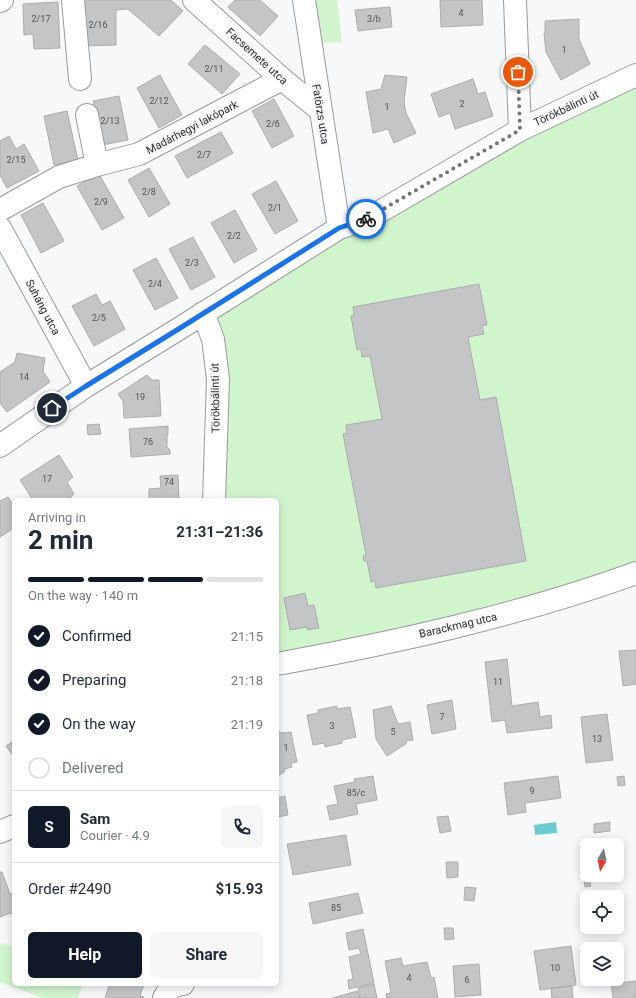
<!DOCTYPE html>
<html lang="en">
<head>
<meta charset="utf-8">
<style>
	body { margin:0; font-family:Roboto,sans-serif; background:#f6f6f7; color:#1f2937; height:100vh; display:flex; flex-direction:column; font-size:15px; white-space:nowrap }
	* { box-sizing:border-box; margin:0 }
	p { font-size:13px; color:#747a83 }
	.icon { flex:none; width:22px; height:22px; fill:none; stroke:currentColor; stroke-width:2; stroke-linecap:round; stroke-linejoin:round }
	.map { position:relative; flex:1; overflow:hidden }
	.side { position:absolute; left:12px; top:498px; width:267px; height:488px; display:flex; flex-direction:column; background:#fff; border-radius:6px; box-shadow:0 2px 10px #0003 }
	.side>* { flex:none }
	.needle { width:26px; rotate:189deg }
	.buttons { position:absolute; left:580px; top:838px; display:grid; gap:8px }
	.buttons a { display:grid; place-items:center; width:44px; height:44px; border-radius:6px; background:#fff; box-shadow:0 2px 10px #0003; font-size:20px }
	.pin { position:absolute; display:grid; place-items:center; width:34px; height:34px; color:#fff; margin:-17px; border:2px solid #fff; border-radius:50%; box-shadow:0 1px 4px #0007 }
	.courier { position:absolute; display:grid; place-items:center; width:40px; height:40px; margin:-20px; border:3px solid #1a73e8; border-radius:50%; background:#fff; color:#222; box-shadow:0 1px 5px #0007 }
	.headline em { font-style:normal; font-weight:700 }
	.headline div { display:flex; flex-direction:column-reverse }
	.headline { display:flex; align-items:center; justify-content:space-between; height:68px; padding:0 16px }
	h1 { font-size:26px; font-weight:700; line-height:30px }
	.bar { display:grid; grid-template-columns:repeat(4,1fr); gap:6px 4px; align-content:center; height:48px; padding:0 16px }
	.bar i { height:5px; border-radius:3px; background:#e0e1e3 }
	.bar .current { background:#111827 }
	.bar p { grid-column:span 4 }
	.line { display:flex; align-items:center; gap:10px; padding:0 16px; border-top:1px solid #e0e1e3 }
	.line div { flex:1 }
	.round { display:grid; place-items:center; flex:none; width:42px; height:42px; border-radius:6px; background:#f6f6f7 }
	ol { padding:0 16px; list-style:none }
	li { display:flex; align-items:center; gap:12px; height:44px }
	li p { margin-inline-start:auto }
	li .icon { padding:4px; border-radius:50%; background:#111827; color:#fff; stroke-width:4 }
	li:last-child { color:#747a83 }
	li i { width:22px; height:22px; border:2px solid #e0e1e3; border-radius:50% }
	.cta { display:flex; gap:8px; margin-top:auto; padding:8px 16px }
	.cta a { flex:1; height:46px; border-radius:6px; background:#111827; color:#fff; font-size:16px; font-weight:700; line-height:46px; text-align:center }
	.cta a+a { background:#f6f6f7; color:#1f2937 }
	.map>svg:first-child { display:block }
	.green { fill:#d0f5cd }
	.water { fill:#6bcdcf }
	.building { fill:#c3c5c6; stroke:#abadae }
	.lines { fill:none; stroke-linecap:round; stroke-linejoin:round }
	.minor-casing { stroke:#989a9b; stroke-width:24 }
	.minor { stroke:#fff; stroke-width:22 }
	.done { stroke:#737475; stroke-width:4; stroke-dasharray:0 7.2 }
	.route { stroke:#1a73e8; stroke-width:5 }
	.labels { text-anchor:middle; stroke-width:4; stroke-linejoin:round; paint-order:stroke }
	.number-label { font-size:9px; fill:#525354 }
	.street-label { font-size:11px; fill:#2d2d2e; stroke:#f6f8fa }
</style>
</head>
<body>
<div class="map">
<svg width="636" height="998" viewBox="0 0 636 998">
	<rect width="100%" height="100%" fill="#f6f8fa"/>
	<!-- green -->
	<path class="green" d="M 314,0 L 337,0 L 342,42 L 320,43 Z
		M 636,75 L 636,573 L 277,664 L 277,500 L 214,500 L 203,313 Z
		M 1,943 L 14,947 L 14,984 L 83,984 L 78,998 L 43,998 L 0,982 L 0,947 Z"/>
	<!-- water -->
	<path class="water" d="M 556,822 L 557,833 L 535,835 L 534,825 Z"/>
	<!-- building -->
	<path class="building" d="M 79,0 L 171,0 L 183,11 L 159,36 L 128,9 L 116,10 L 116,45 L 81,46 Z
		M 235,0 L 260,0 L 278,16 L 260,36 L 228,7 Z
		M 440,0 L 482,0 L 483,25 L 441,27 Z
		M 58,2 L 60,48 L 34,49 L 33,34 L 24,35 L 23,4 Z
		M 390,7 L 392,27 L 358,31 L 355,10 Z
		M 579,19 L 579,39 L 590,64 L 561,80 L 546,52 L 544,33 L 545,33 L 545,21 Z
		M 205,45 L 240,74 L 222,94 L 188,64 Z
		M 160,75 L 182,115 L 159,128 L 137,88 Z
		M 385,75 L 407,77 L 404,102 L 406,113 L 416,133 L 394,143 L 388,129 L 373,133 L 366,92 L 381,89 Z
		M 473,79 L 478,94 L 485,92 L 493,116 L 455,129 L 450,113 L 439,117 L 431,94 Z
		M 119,96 L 128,140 L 102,145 L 93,101 Z
		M 274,99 L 294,136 L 272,148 L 252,111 Z
		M 67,111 L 78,160 L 54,165 L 44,116 Z
		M 221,132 L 233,153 L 187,178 L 175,156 Z
		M 9,136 L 16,149 L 24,144 L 39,171 L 7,188 L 0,175 L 0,141 Z
		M 149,168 L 170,204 L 149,217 L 128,180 Z
		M 99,174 L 124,218 L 102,230 L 77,186 Z
		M 276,181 L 298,221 L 275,234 L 252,194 Z
		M 43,203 L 64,241 L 41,253 L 21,215 Z
		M 235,210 L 257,250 L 234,263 L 211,223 Z
		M 193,237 L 215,277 L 191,290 L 169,249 Z
		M 156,258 L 178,298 L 155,310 L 133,270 Z
		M 479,284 L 487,325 L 482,326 L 484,334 L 468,337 L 480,400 L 496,397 L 526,561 L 376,588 L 375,581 L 371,582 L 367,561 L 364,561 L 363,556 L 366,555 L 343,434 L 347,433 L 346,425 L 382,419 L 370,356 L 362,357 L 361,349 L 357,350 L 351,316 L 354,315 L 353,307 Z
		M 96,294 L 102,305 L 110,301 L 125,329 L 94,346 L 72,306 Z
		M 17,353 L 45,358 L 43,371 L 50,382 L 7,412 L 0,403 L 0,372 L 15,362 Z
		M 147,375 L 152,380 L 159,380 L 161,416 L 124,418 L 123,401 L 118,394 Z
		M 99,424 L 101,434 L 88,435 L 87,425 Z
		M 168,426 L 168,434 L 167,437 L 167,447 L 170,450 L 170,454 L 131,457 L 129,429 Z
		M 59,455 L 73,477 L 67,482 L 74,494 L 68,500 L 33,500 L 20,480 Z
		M 178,475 L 179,500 L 144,500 L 149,499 L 149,489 L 161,488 L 160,476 Z
		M 8,497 L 14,507 L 14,528 L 0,537 L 0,501 Z
		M 305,593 L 308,606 L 314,605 L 319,628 L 307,630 L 307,627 L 290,630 L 284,598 Z
		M 636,650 L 636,684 L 623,686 L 619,651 Z
		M 507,659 L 512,706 L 538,702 L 540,717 L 551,715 L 552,728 L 507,733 L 505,720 L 492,722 L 485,662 Z
		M 452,700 L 456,729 L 432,734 L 427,705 Z
		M 337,706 L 337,709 L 350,707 L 356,737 L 342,740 L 342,743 L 325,747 L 324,743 L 313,745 L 307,715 L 318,713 L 318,710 Z
		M 391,706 L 398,724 L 410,722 L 413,740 L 405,741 L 407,743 L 387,756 L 376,739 L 373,710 Z
		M 607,714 L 613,760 L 586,763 L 581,717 Z
		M 277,729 L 281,733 L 291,732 L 297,762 L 291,763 L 292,767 L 285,769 L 284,772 L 280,775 L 277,774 Z
		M 14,741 L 14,757 L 6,746 Z
		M 373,776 L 377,800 L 356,804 L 358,814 L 330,820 L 327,806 L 338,804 L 334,786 L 355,782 L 354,779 Z
		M 558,776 L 561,798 L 525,803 L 526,812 L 508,815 L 504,783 Z
		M 624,776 L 625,785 L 618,786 L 617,777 Z
		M 285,796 L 288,815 L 277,817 L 277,798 Z
		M 448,816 L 451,831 L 440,833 L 437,817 Z
		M 610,822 L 610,831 L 594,833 L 594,824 Z
		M 346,835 L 351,865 L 293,875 L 287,844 Z
		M 446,862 L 458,862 L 458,877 L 447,878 Z
		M 0,872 L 2,872 L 10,894 L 12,893 L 14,898 L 14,912 L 0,917 Z
		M 589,880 L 591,886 L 585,887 L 584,881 Z
		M 465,887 L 476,888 L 474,901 L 464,900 Z
		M 358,893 L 363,913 L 313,924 L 309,903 Z
		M 444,928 L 453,928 L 454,939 L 445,940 Z
		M 363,929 L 374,983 L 349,989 L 348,980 L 353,979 L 349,957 L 361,954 L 359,948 L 349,950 L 346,933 Z
		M 571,946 L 576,985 L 540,990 L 534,951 Z
		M 401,958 L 403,966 L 427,962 L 431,978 L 434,977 L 438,998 L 387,998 L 386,994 L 391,993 L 385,961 Z
		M 479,964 L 481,995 L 455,997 L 453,966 Z
		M 636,981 L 636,998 L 613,998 L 611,984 Z
		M 111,984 L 144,984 L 140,996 L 144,997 L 143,998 L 105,998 L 109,986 Z
		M 374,984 L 377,998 L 360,998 L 358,988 Z
		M 572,986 L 573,998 L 552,998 L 551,988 Z
		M 357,991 L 359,998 L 333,998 Z"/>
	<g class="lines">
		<!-- minor casing -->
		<g class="minor-casing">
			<path id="minor" d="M 73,0 L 80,79
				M 194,0 L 282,79 L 320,110
				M 304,0 L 339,228
				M 515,0 L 520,130
				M 0,1 L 2,0
				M 87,115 L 97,165
				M 0,210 L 59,177 L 97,165 L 139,154 L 282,79
				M 0,228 L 86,386
				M 203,313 L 213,339 L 218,379 L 214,500
				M 0,446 L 86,386 L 177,330 L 339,228 L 369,218 L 520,130 L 636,75
				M 277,664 C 398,642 520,615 636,573
				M 0,832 L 14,826
				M 164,998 C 169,989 172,985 183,984"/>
		</g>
		<!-- minor -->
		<use href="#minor" class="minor"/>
	</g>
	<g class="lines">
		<!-- done -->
		<path class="done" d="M 366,219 L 520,130 L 518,72"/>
		<!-- route -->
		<path class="route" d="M 52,408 L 86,386 L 177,330 L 339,228 L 366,219"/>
	</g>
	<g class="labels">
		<!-- number labels -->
		<g class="number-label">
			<text x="461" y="16">4</text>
			<text x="41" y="22">2/17</text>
			<text x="374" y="22">3/b</text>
			<text x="98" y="28">2/16</text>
			<text x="564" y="53">1</text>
			<text x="214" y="72">2/11</text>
			<text x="159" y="104">2/12</text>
			<text x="462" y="107">2</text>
			<text x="387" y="110">1</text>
			<text x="110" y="124">2/13</text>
			<text x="273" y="127">2/6</text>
			<text x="204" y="158">2/7</text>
			<text x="16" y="163">2/15</text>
			<text x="149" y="195">2/8</text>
			<text x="101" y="205">2/9</text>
			<text x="275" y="211">2/1</text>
			<text x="234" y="239">2/2</text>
			<text x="192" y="266">2/3</text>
			<text x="155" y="287">2/4</text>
			<text x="99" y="321">2/5</text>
			<text x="24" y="380">14</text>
			<text x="140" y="400">19</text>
			<text x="148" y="445">76</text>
			<text x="47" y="482">17</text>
			<text x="169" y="485">74</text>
			<text x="498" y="685">11</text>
			<text x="442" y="720">7</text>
			<text x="332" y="729">3</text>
			<text x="393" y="735">5</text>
			<text x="597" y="742">13</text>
			<text x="286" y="751">1</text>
			<text x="532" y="794">9</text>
			<text x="356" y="796">85/c</text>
			<text x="336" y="911">85</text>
			<text x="555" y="971">10</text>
			<text x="409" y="981">4</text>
			<text x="467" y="983">6</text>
		</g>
		<!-- street labels -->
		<g class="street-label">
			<text transform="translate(257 56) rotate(42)" y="4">Facsemete utca</text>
			<text transform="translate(566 108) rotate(-25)" y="4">Törökbálinti út</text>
			<text transform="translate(321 114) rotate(81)" y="4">Fatörzs utca</text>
			<text transform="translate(192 127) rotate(-28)" y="4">Madárhegyi lakópark</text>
			<text transform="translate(43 307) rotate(62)" y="4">Suháng utca</text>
			<text transform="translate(215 398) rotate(-91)" y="4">Törökbálinti út</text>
			<text transform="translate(458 625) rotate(-13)" y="4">Barackmag utca</text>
		</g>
	</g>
</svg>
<div class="buttons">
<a><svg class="needle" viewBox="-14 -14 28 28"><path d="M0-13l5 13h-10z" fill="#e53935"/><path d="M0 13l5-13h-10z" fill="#747a83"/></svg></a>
<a><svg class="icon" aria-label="locate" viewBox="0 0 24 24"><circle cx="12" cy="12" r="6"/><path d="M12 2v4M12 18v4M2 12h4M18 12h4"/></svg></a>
<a><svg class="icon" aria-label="layers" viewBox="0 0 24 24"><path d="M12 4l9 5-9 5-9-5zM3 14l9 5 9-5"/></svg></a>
</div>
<div class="pin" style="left:518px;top:72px;background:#ea580c"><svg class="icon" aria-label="bag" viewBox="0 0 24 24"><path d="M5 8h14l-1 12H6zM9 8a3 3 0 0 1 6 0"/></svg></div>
<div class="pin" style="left:52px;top:408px;background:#1f2937"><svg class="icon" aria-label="home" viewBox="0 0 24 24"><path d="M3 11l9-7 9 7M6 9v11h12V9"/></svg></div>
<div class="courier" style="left:366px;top:219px"><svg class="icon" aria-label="bike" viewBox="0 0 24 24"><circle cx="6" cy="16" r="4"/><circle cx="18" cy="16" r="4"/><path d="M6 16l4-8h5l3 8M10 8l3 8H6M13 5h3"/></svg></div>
<section class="side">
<div class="headline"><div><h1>2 min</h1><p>Arriving in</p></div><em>21:31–21:36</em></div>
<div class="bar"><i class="current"></i><i class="current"></i><i class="current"></i><i></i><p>On the way · 140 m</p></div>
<ol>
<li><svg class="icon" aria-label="check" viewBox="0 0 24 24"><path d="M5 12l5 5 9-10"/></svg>Confirmed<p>21:15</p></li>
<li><svg class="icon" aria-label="check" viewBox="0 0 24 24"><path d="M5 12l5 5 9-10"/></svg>Preparing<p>21:18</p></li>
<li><svg class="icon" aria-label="check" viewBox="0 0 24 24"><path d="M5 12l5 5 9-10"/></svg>On the way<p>21:19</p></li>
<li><i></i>Delivered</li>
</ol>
<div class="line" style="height:72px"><b class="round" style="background:#111827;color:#fff">S</b><div><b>Sam</b><p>Courier · 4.9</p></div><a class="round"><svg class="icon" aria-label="phone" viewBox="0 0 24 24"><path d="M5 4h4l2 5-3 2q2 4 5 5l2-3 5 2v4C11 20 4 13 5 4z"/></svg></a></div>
<div class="line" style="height:52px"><div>Order #2490</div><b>$15.93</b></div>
<div class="cta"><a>Help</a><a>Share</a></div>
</section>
</div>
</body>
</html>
